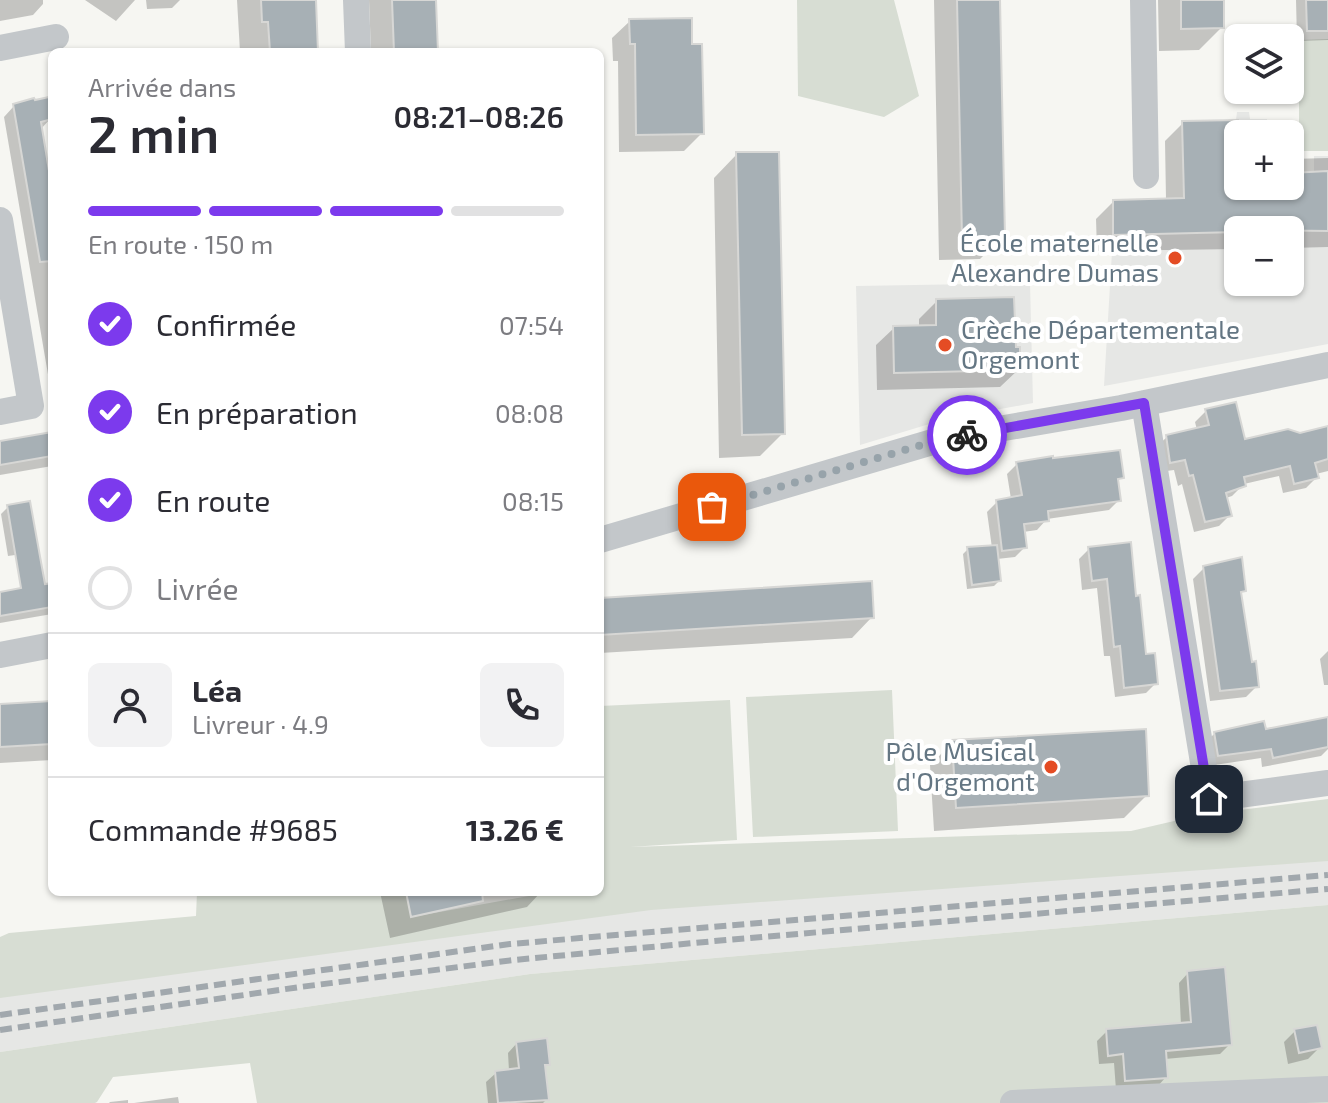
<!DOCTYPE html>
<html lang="fr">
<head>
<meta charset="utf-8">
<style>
	body { margin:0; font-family:"Exo 2",sans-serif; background:#f2f2f3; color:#2b2b33; height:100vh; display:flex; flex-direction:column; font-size:30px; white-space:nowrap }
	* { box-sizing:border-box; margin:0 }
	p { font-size:26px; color:#7c7c81 }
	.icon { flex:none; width:44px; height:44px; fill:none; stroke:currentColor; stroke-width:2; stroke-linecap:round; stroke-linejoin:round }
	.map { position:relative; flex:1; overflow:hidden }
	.drawer { position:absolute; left:48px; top:48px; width:556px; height:848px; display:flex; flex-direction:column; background:#fff; border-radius:12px; box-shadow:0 2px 6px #0004 }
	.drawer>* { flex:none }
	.tools { position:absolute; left:1224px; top:24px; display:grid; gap:16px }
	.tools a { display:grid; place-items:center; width:80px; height:80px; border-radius:12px; background:#fff; box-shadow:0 2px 6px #0004; font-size:40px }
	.pin { position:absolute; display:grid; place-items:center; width:68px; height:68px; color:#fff; margin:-34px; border-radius:16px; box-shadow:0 4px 12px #0006 }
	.courier { position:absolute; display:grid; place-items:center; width:80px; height:80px; margin:-40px; border:6px solid #7c3aed; border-radius:50%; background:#fff; color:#222; box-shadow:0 2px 10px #0007 }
	.summary em { font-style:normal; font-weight:600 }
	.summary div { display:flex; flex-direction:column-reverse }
	.summary { display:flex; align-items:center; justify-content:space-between; height:136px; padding:0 40px }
	h1 { font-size:52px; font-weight:600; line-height:60px }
	.bar { display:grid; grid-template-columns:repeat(4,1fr); gap:12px 8px; align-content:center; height:96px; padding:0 40px }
	.bar i { height:10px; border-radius:6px; background:#e1e1e2 }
	.bar .current { background:#7c3aed }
	.bar p { grid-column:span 4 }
	.line { display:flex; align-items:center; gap:20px; padding:0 40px; border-top:2px solid #e1e1e2 }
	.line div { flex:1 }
	.round { display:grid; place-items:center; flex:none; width:84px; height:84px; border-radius:12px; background:#f2f2f3 }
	ol { padding:0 40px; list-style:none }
	li { display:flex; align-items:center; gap:24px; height:88px }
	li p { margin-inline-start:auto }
	li .icon { padding:8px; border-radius:50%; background:#7c3aed; color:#fff; stroke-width:4 }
	li:last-child { color:#7c7c81 }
	li i { width:44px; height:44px; border:4px solid #e1e1e2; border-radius:50% }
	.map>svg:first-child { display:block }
	.built { fill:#e6e7e5; fill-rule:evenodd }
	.green { fill:#d7ddd3 }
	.shadow { fill:#0003 }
	.building { fill:#a7b0b5; stroke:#d7d7d5; stroke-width:2 }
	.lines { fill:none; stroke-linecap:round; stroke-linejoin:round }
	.street { stroke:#c3c7ca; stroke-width:26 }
	.rail { stroke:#a1a8ad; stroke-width:6; stroke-dasharray:12 6; stroke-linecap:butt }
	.done { stroke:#97a3aa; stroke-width:8; stroke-dasharray:0 14.4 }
	.route { stroke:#7c3aed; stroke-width:10 }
	.poi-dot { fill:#e44c24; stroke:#fff; stroke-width:3 }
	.labels { text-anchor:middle; stroke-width:8; stroke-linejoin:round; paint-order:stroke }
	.poi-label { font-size:26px; fill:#647683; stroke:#fff; text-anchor:end }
</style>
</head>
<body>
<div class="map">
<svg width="1328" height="1103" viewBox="0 0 1328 1103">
	<rect width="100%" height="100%" fill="#f6f6f2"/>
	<!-- built -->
	<path class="built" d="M 1237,112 L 1249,112 L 1250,119 L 1267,119 L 1267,134 L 1238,134 L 1238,186 L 1290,186 L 1290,173 L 1314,172 L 1314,156 L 1328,156 L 1328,344 L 1104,386 L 1113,235 L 1113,200 L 1183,198 L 1182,121 L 1236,120 ZM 1238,230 L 1290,230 L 1290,282 L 1238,282 Z
		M 1030,283 L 1033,403 L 946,419 L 860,445 L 856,286 Z
		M 1328,842 L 1328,905 L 530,974 L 0,1052 L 0,976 L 411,917 Z"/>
	<!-- green -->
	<path class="green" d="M 797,0 L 894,0 L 919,96 L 884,117 L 798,96 Z
		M 1328,39 L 1328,151 L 1299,151 L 1299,40 Z
		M 892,690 L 898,831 L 753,837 L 746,697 Z
		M 730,700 L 737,840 L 630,847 L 1131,831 L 1200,815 L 1328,799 L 1328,861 L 651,910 L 0,998 L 0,937 L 9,933 L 196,916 L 197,892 L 406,892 L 412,917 L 551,892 L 600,892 L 600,706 Z
		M 1328,905 L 1328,1103 L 257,1103 L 250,1063 L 113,1077 L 97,1102 L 95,1103 L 0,1103 L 0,1052 L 530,974 Z"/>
	<!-- shadow -->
	<path class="shadow" d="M 0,0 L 43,0 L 43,4 L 33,15 L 0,21 Z
		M 85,0 L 135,0 L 116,21 Z
		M 146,0 L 180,0 L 172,8 L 147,9 Z
		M 237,0 L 313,0 L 315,52 L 240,52 Z
		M 369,0 L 434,0 L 436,52 L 371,52 Z
		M 934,0 L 998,0 L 1003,236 L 980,259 L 939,260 Z
		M 1158,0 L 1222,0 L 1222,27 L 1199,50 L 1159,51 Z
		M 1296,0 L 1328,0 L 1328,40 L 1297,41 Z
		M 630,21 L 702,133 L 684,151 L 619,152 L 618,61 L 613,61 L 612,38 Z
		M 14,106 L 51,118 L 40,130 L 48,178 L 52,178 L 51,392 L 4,117 Z
		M 1265,121 L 1265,134 L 1238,134 L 1238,186 L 1290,186 L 1290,159 L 1328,158 L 1328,247 L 1290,248 L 1290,230 L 1238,230 L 1238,249 L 1097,251 L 1096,219 L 1114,201 L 1166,200 L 1165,141 L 1183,123 Z
		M 737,154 L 783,433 L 760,456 L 719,458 L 714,178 Z
		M 937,301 L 1014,349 L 1018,370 L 1000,387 L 877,390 L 876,345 L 894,328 L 919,327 L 919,319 Z
		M 1206,411 L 1243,442 L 1300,435 L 1328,428 L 1328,471 L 1316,474 L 1317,477 L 1306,488 L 1283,493 L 1279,476 L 1244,484 L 1232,496 L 1226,498 L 1230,515 L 1219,526 L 1194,532 L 1182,484 L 1178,486 L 1174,470 L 1159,472 L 1155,448 L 1167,437 L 1197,430 L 1195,422 Z
		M 52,433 L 52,466 L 0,475 L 0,442 Z
		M 1017,464 L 1122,477 L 1116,482 L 1119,500 L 1109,510 L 1047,519 L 1037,530 L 1023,532 L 1025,547 L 1015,557 L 997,559 L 999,581 L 994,586 L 967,589 L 963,554 L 968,549 L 992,548 L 987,512 L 997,502 L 1011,499 L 1007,474 Z
		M 8,507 L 29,553 L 8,556 L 1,514 Z
		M 1089,549 L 1134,598 L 1144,656 L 1156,683 L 1146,693 L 1115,697 L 1110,656 L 1104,656 L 1097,588 L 1082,590 L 1079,559 Z
		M 1204,568 L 1244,590 L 1239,595 L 1250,664 L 1257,686 L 1246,697 L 1210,701 L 1193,579 Z
		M 52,585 L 52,614 L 0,623 L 0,593 Z
		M 600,600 L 872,617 L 852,638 L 600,653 Z
		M 1328,651 L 1328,685 L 1324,685 L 1320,659 Z
		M 52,703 L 52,760 L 0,763 L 0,706 Z
		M 1328,724 L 1328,749 L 1321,756 L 1262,767 L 1261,758 L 1208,766 L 1204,744 L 1215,733 L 1264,732 Z
		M 953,742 L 1147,795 L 1124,818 L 934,831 L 930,765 Z
		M 380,892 L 541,892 L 527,907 L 390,938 Z
		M 1188,973 L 1230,1044 L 1220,1054 L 1165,1059 L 1166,1077 L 1157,1087 L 1116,1090 L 1114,1063 L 1099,1064 L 1097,1041 L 1107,1031 L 1181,1025 L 1179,983 Z
		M 1295,1031 L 1320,1047 L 1308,1059 L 1288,1064 L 1284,1042 Z
		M 517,1043 L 548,1064 L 544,1068 L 547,1099 L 543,1103 L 488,1103 L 486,1082 L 496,1073 L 509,1071 L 508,1053 Z
		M 178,1097 L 179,1103 L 134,1103 Z
		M 128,1100 L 128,1103 L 109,1103 L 110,1102 Z"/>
	<!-- building -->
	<path class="building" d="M 261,0 L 316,0 L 318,52 L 270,52 L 268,22 L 262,22 Z
		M 392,0 L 436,0 L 438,52 L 394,52 Z
		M 957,0 L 1000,0 L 1005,237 L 962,238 Z
		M 1181,0 L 1224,0 L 1224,28 L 1181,29 Z
		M 1306,0 L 1328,0 L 1328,31 L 1307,31 Z
		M 692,18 L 692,44 L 702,44 L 704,134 L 636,135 L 635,44 L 630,44 L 629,19 Z
		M 49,97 L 52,119 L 41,122 L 52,189 L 52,261 L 40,262 L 13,104 L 34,98 L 35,100 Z
		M 1238,120 L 1238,186 L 1290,186 L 1290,173 L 1328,171 L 1328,231 L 1238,230 L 1238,232 L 1113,235 L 1113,200 L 1184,198 L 1182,121 Z
		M 736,152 L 779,152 L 785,434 L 742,435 Z
		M 1014,297 L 1016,347 L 1020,347 L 1020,370 L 894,373 L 893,326 L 936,325 L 936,299 Z
		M 1236,402 L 1245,439 L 1288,429 L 1300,433 L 1328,426 L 1328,459 L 1315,463 L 1319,478 L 1294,484 L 1290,466 L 1244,477 L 1246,486 L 1226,493 L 1232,516 L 1205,522 L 1193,475 L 1189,476 L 1185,460 L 1170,463 L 1166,435 L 1209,425 L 1205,409 Z
		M 52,432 L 52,456 L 0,465 L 0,441 Z
		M 1120,450 L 1124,478 L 1118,479 L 1121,501 L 1048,511 L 1049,521 L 1024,524 L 1027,548 L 1002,551 L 996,500 L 1022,495 L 1016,462 L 1053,456 L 1053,458 Z
		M 30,501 L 45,584 L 52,583 L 52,607 L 0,616 L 0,592 L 21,588 L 7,505 Z
		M 1131,542 L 1136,596 L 1140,595 L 1146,654 L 1155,653 L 1158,684 L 1124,688 L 1120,646 L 1114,647 L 1107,579 L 1092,581 L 1088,547 Z
		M 997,545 L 1001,581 L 972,585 L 967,547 Z
		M 1242,557 L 1246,591 L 1241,592 L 1252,662 L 1256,661 L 1259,687 L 1220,691 L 1203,566 Z
		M 872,581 L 874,618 L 600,635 L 600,598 Z
		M 52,701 L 52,744 L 0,747 L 0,704 Z
		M 1328,717 L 1328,747 L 1273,758 L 1271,749 L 1218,756 L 1214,732 L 1264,721 L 1266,729 Z
		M 1146,729 L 1149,796 L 956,808 L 952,740 Z
		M 406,892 L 482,892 L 483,901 L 411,917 Z
		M 1225,967 L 1232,1045 L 1166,1051 L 1168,1078 L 1125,1081 L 1123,1054 L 1108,1056 L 1106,1029 L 1191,1022 L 1187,971 Z
		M 1317,1025 L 1322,1048 L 1299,1053 L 1294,1029 Z
		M 547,1038 L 550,1065 L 545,1065 L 549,1100 L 498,1103 L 495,1071 L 519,1068 L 516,1042 Z"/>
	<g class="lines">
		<!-- street -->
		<path class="street" d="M 356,0 L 358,52
			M 1143,0 L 1146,176
			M 0,48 L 56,37
			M 0,220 L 31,406 L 0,412
			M 1144,403 L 1209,799 L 1328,783
			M 600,540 L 946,438 L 1121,408 L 1328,365
			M 0,655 L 52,645
			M 1013,1103 L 1328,1089"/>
		<!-- rail -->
		<path class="rail" d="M 0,1015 L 510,944 L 1328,875
			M 0,1030 L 300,987 L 514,960 L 726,940 L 1328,889"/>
	</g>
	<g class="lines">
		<!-- done -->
		<path class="done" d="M 712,507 L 925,444 L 967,435"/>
		<!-- route -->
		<path class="route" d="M 967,435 L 1144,403 L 1209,799"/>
	</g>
	<!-- markers -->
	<g class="poi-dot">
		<circle cx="1175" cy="258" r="8"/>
		<circle cx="945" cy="345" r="8"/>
		<circle cx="1051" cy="767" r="8"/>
	</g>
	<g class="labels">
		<!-- poi labels -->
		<g class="poi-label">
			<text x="1159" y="252">École maternelle<tspan x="1159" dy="30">Alexandre Dumas</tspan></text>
			<text x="961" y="339" text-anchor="start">Crèche Départementale<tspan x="961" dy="30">Orgemont</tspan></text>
			<text x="1035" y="761">Pôle Musical<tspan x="1035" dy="30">d'Orgemont</tspan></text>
		</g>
	</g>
</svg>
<div class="tools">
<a><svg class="icon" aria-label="layers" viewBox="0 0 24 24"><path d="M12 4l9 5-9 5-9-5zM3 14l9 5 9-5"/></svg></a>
<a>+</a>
<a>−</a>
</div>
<div class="pin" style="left:712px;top:507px;background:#ea580c"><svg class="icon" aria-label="bag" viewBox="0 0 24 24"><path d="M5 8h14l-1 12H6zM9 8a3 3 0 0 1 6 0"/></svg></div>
<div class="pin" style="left:1209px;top:799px;background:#1f2937"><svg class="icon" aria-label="home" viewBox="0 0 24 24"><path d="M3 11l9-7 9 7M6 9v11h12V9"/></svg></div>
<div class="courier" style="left:967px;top:435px"><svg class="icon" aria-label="bike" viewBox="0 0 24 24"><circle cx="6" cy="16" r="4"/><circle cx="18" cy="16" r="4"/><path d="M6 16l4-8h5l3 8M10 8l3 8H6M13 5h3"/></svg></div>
<section class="drawer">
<div class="summary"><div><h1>2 min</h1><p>Arrivée dans</p></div><em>08:21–08:26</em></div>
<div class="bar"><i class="current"></i><i class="current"></i><i class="current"></i><i></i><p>En route · 150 m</p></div>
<ol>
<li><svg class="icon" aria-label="check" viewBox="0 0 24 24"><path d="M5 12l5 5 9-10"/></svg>Confirmée<p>07:54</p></li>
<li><svg class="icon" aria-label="check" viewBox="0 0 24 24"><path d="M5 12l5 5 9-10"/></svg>En préparation<p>08:08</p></li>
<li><svg class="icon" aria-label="check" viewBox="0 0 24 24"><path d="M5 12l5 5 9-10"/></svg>En route<p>08:15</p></li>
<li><i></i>Livrée</li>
</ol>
<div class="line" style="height:144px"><a class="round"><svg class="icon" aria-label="person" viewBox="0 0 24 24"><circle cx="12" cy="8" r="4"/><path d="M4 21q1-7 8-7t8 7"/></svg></a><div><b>Léa</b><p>Livreur · 4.9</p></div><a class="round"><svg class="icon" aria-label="phone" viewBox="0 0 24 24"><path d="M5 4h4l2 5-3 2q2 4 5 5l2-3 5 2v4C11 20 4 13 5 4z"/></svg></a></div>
<div class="line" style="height:104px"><div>Commande #9685</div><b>13.26 €</b></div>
</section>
</div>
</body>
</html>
